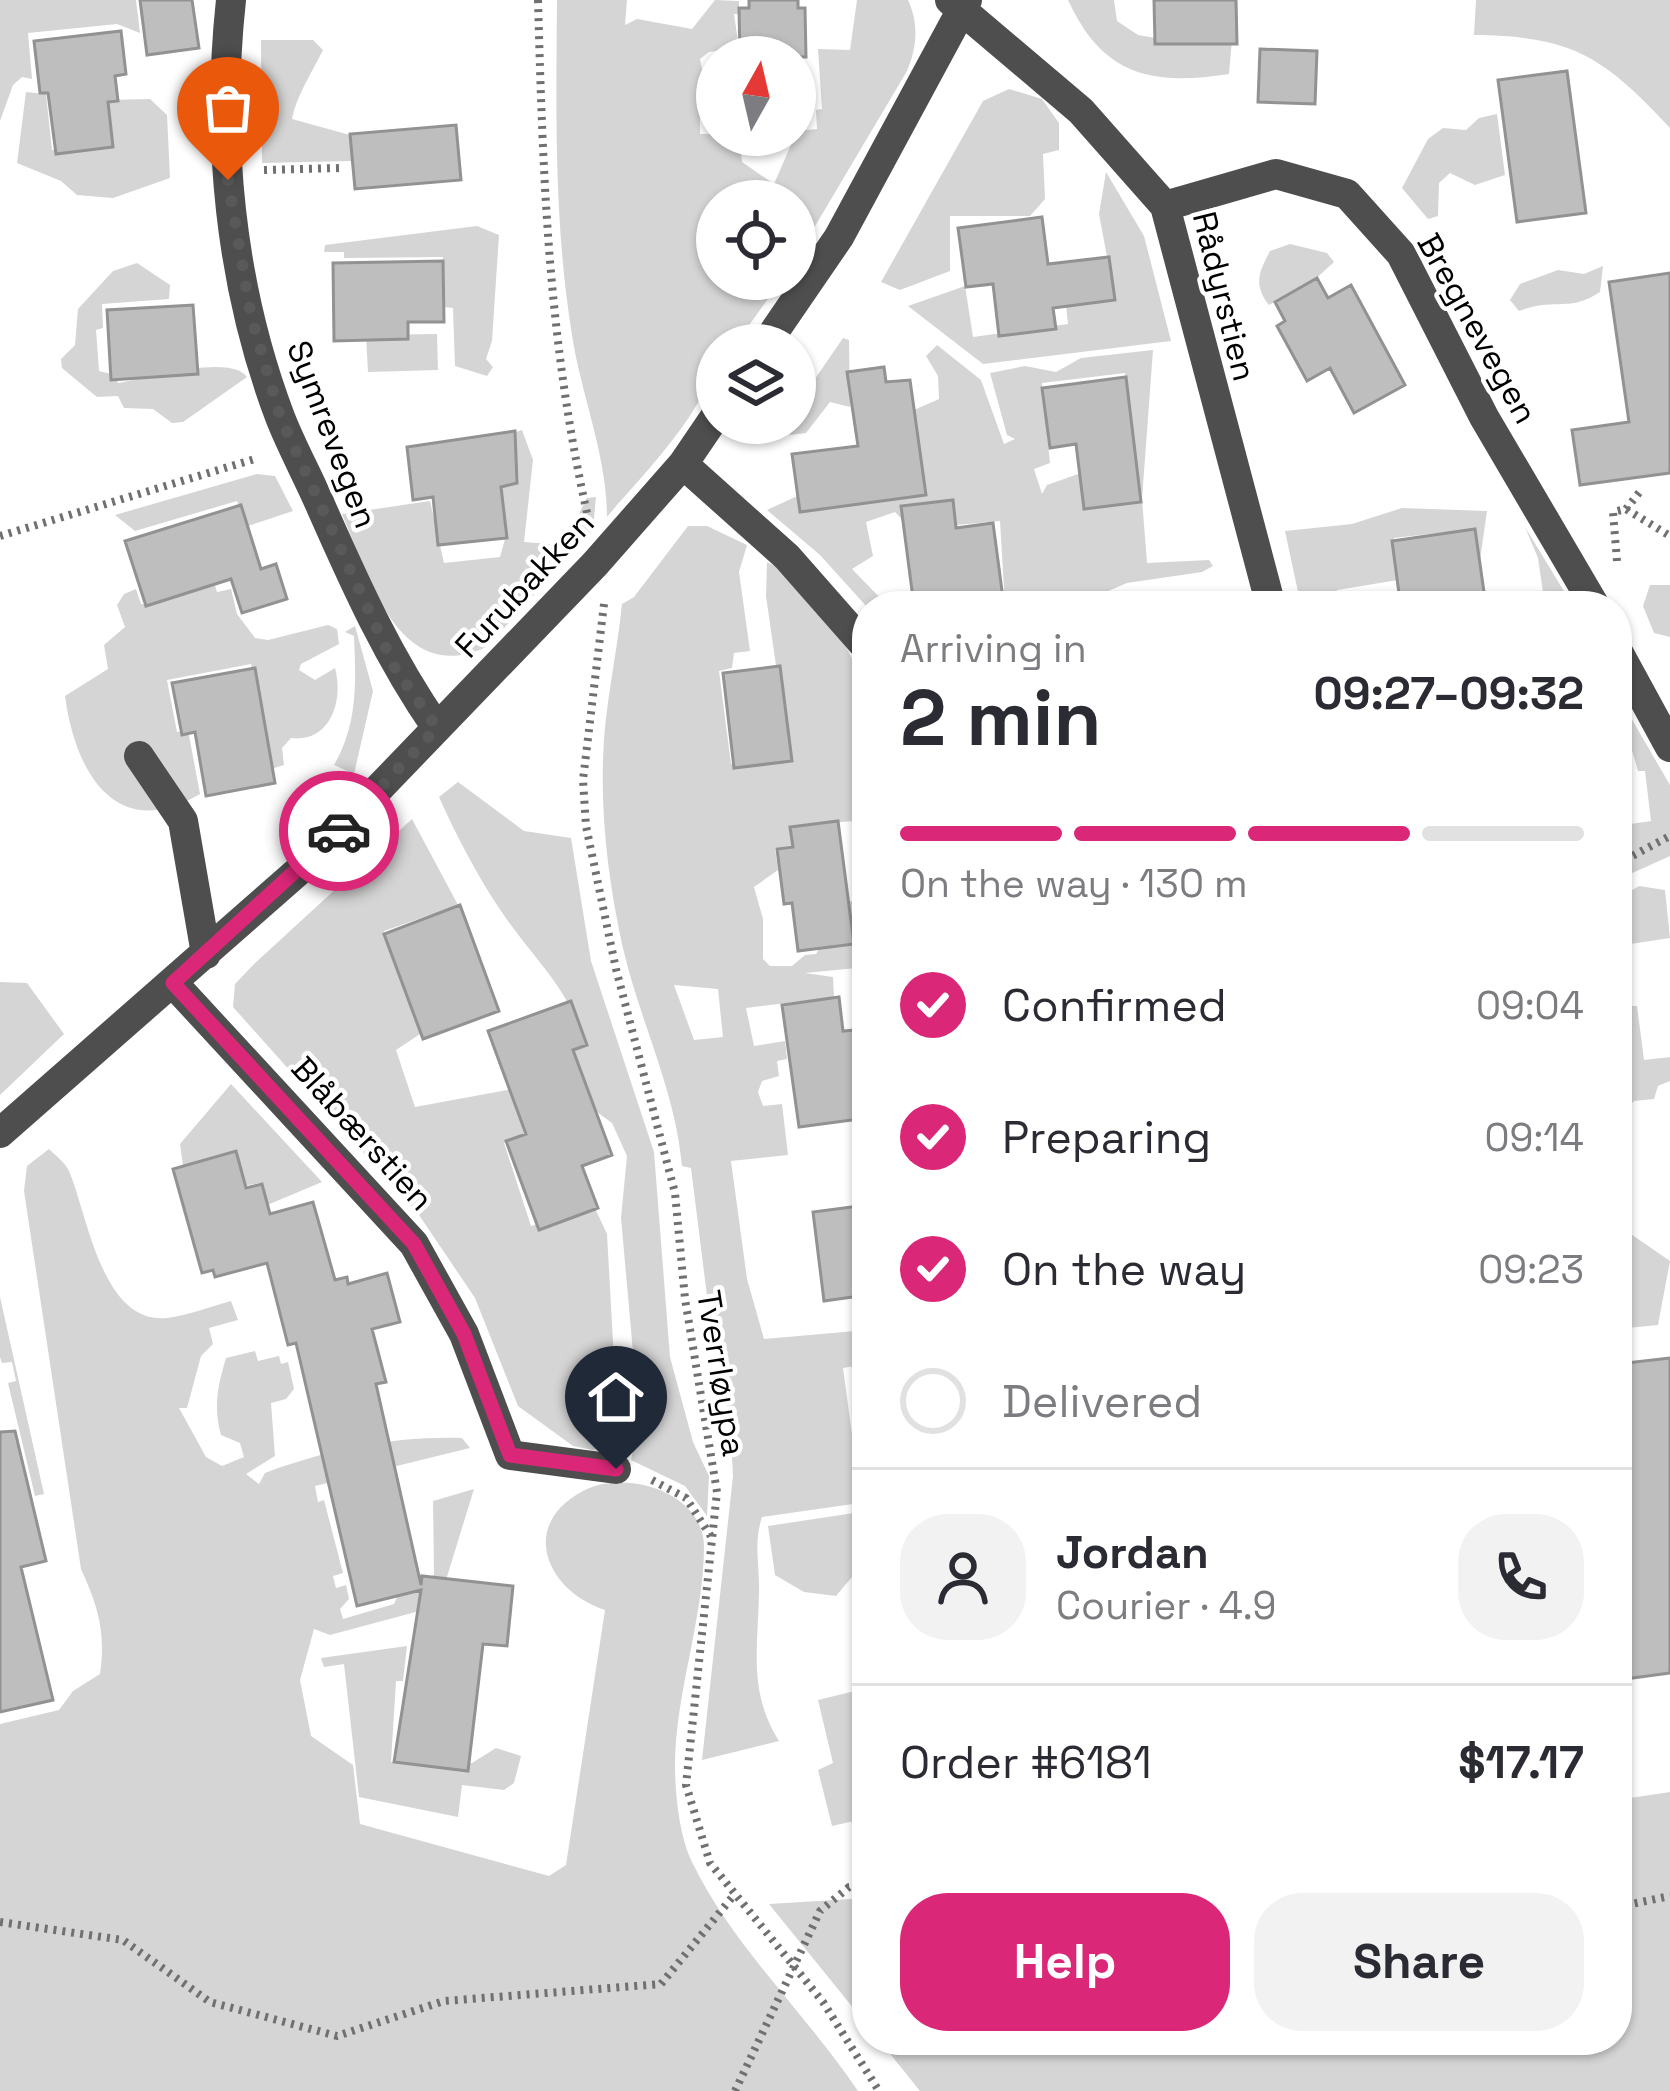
<!DOCTYPE html>
<html lang="en">
<head>
<meta charset="utf-8">
<style>
	body { margin:0; font-family:"Space Grotesk",sans-serif; background:#f2f2f3; color:#2b2b33; height:100vh; display:flex; flex-direction:column; font-size:45px; white-space:nowrap }
	* { box-sizing:border-box; margin:0 }
	p { font-size:39px; color:#7c7c81 }
	.icon { flex:none; width:66px; height:66px; fill:none; stroke:currentColor; stroke-width:2; stroke-linecap:round; stroke-linejoin:round }
	.map { position:relative; flex:1; overflow:hidden }
	.side { position:absolute; left:852px; top:591px; width:780px; height:1464px; display:flex; flex-direction:column; background:#fff; border-radius:48px; box-shadow:0 3px 9px #0004 }
	.side>* { flex:none }
	.needle { width:78px; rotate:8deg }
	.tools { position:absolute; left:696px; top:36px; display:grid; gap:24px }
	.tools a { display:grid; place-items:center; width:120px; height:120px; border-radius:50%; background:#fff; box-shadow:0 3px 9px #0004; font-size:60px }
	.pin { position:absolute; display:grid; place-items:center; width:102px; height:102px; color:#fff; margin:-123px -51px; border-radius:50% 50% 50% 0; rotate:-45deg; box-shadow:0 0 12px #0007 }
	.pin .icon { rotate:45deg }
	.courier { position:absolute; display:grid; place-items:center; width:120px; height:120px; margin:-60px; border:9px solid #db2777; border-radius:50%; background:#fff; color:#222; box-shadow:0 3px 15px #0007 }
	.headline em { font-style:normal; font-weight:700 }
	.headline div { display:flex; flex-direction:column-reverse }
	.headline { display:flex; align-items:center; justify-content:space-between; height:204px; padding:0 48px }
	h1 { font-size:78px; font-weight:700; line-height:90px }
	.bar { display:grid; grid-template-columns:repeat(4,1fr); gap:18px 12px; align-content:center; height:144px; padding:0 48px }
	.bar i { height:15px; border-radius:9px; background:#e1e1e2 }
	.bar .selected { background:#db2777 }
	.bar p { grid-column:span 4 }
	.line { display:flex; align-items:center; gap:30px; padding:0 48px; border-top:3px solid #e1e1e2 }
	.line div { flex:1 }
	.round { display:grid; place-items:center; flex:none; width:126px; height:126px; border-radius:48px; background:#f2f2f3 }
	ol { padding:0 48px; list-style:none }
	li { display:flex; align-items:center; gap:36px; height:132px }
	li p { margin-inline-start:auto }
	li .icon { padding:12px; border-radius:50%; background:#db2777; color:#fff; stroke-width:4 }
	li:last-child { color:#7c7c81 }
	li i { width:66px; height:66px; border:6px solid #e1e1e2; border-radius:50% }
	.primary-button { display:flex; gap:24px; margin-top:auto; padding:24px 48px }
	.primary-button a { flex:1; height:138px; border-radius:48px; background:#db2777; color:#fff; font-size:48px; font-weight:700; line-height:138px; text-align:center }
	.primary-button a+a { background:#f2f2f3; color:#2b2b33 }
	.map>svg:first-child { display:block }
	.green { fill:#d5d5d5; fill-rule:evenodd }
	.building { fill:#bebebe; stroke:#929292; stroke-width:3 }
	.lines { fill:none; stroke-linecap:round; stroke-linejoin:round }
	.path { stroke:#707070; stroke-width:8; stroke-dasharray:3 6; stroke-linecap:butt }
	.minor { stroke:#4e4e4e; stroke-width:30 }
	.done { stroke:#595959; stroke-width:12; stroke-dasharray:0 21.6 }
	.route { stroke:#db2777; stroke-width:15 }
	.labels { text-anchor:middle; stroke-width:9; stroke-linejoin:round; paint-order:stroke }
	.street-label { font-size:33px; fill:#000; stroke:#fff }
</style>
</head>
<body>
<div class="map">
<svg width="1670" height="2091" viewBox="0 0 1670 2091">
	<rect width="100%" height="100%" fill="#fff"/>
	<!-- green -->
	<path class="green" d="M 0,0 L 136,0 L 140,33 L 117,24 L 28,33 L 32,79 L 22,77 L 13,85 L 0,121 Z
		M 557,0 L 627,0 L 625,25 L 637,19 L 692,29 L 715,0 L 739,1 L 739,14 L 734,14 L 739,48 L 709,52 L 700,59 L 704,79 L 717,87 L 717,116 L 700,119 L 700,134 L 713,134 L 741,151 L 742,162 L 774,184 L 797,131 L 817,129 L 816,110 L 822,109 L 818,49 L 850,50 L 857,0 L 908,0 C 919,24 917,47 907,71 L 795,260 L 795,201 L 717,201 L 717,279 L 782,279 L 735,345 L 717,345 C 717,402 643,474 607,517 C 607,455 581,395 572,335 C 554,224 556,112 557,0 Z
		M 1068,0 L 1114,0 L 1117,21 L 1138,35 L 1156,38 L 1232,39 L 1229,74 C 1151,86 1103,76 1068,0 Z
		M 1476,0 L 1670,0 L 1670,128 C 1603,56 1572,36 1474,35 Z
		M 261,40 L 313,40 L 323,50 C 312,72 296,97 292,119 L 350,135 L 352,161 L 262,163 Z
		M 1009,89 L 1042,99 L 1059,123 L 1059,150 L 1043,154 L 1045,199 L 1030,216 L 950,216 L 950,271 L 900,290 L 881,282 L 983,101 Z
		M 26,92 L 46,94 L 52,150 L 108,145 L 104,100 L 150,99 L 167,115 L 170,178 L 113,198 L 77,195 L 61,181 L 17,163 Z
		M 1497,114 L 1505,175 L 1475,185 L 1450,173 L 1439,183 L 1438,216 L 1428,219 L 1402,188 L 1428,139 L 1443,128 L 1466,130 L 1479,118 Z
		M 1106,172 L 1144,236 L 1171,341 L 983,364 L 908,306 L 965,286 L 973,337 L 1068,324 L 1066,305 L 1115,299 L 1099,214 Z
		M 477,226 L 499,235 L 492,341 L 486,359 L 493,367 L 487,376 L 455,366 L 453,308 L 444,307 L 443,257 L 344,258 L 344,252 L 324,252 L 325,245 Z
		M 1290,244 L 1327,253 L 1334,262 L 1312,282 L 1269,305 C 1253,285 1259,272 1270,251 Z
		M 137,263 L 170,285 L 169,299 L 102,304 L 103,328 L 96,330 L 99,371 L 116,375 L 118,383 C 145,379 230,353 247,377 L 183,422 L 172,423 L 153,409 L 124,408 L 118,396 L 97,397 L 62,368 L 61,359 L 75,345 L 78,309 L 113,271 Z
		M 1603,266 L 1600,292 C 1569,313 1554,297 1519,311 L 1510,300 L 1520,284 L 1558,270 L 1584,274 Z
		M 437,334 L 438,370 L 368,372 L 366,335 Z
		M 843,338 L 849,340 L 850,407 L 830,402 L 806,433 L 790,435 L 783,426 L 795,423 L 795,408 Z
		M 937,345 L 981,380 L 1004,444 L 1015,439 L 1007,435 L 990,373 L 1025,366 L 1056,372 L 1081,358 L 1153,350 L 1142,499 L 1147,563 L 1209,560 L 1213,566 L 1202,572 L 1127,583 L 1106,592 L 1113,606 L 1005,606 L 1000,521 L 956,525 L 952,499 L 910,509 L 913,531 L 895,512 L 866,522 L 873,556 L 852,569 L 888,606 L 867,607 L 820,555 L 767,510 L 808,491 L 914,410 L 939,399 L 938,376 L 926,356 ZM 1125,373 L 1142,499 L 1086,507 L 1081,473 L 1047,485 L 1042,494 L 1034,469 L 1050,463 L 1042,383 Z
		M 522,430 L 533,460 L 524,542 L 563,545 L 587,498 L 596,497 L 593,529 L 488,646 C 400,690 368,576 342,514 L 430,501 L 444,563 L 500,557 L 507,532 L 495,439 Z
		M 257,474 L 275,476 L 293,511 L 245,527 L 237,501 L 135,531 L 115,515 Z
		M 1402,508 L 1487,511 L 1478,574 L 1473,529 L 1394,538 L 1398,580 L 1337,590 L 1339,606 L 1301,606 L 1285,531 L 1352,524 Z
		M 688,526 L 707,526 L 747,545 L 739,572 L 750,651 L 734,653 L 732,668 L 719,671 L 731,764 L 789,756 L 766,596 L 767,562 C 789,572 801,588 816,606 C 881,678 867,730 867,820 L 791,826 L 793,845 L 775,848 L 778,870 L 754,887 L 763,919 L 763,959 L 770,966 L 792,966 L 805,955 L 816,954 L 847,902 L 865,898 L 862,870 L 867,853 L 867,967 L 805,973 L 833,977 L 834,997 L 746,1008 L 754,1046 L 785,1041 L 787,1059 L 777,1061 L 779,1076 L 762,1081 L 758,1092 L 763,1106 L 782,1104 L 788,1155 L 731,1161 L 747,1279 L 764,1339 L 867,1330 L 867,1364 L 843,1368 L 857,1472 L 867,1502 L 762,1517 C 753,1545 760,1565 759,1593 C 758,1648 748,1692 779,1741 L 702,1760 L 733,1476 L 730,1421 L 712,1336 L 691,1168 L 682,1166 C 675,1088 639,1020 622,944 C 609,884 601,821 603,760 C 604,709 617,655 622,604 L 634,597 ZM 674,985 L 718,989 L 723,1037 L 694,1040 Z
		M 1525,527 L 1573,606 L 1545,606 L 1538,558 Z
		M 213,579 L 217,592 L 231,589 L 237,614 L 255,638 L 268,640 L 328,625 L 337,629 L 339,644 L 301,664 L 299,670 L 315,680 L 335,668 C 344,701 330,743 291,738 L 282,748 L 284,765 L 271,769 L 251,664 L 167,680 L 177,732 L 188,730 L 200,794 C 116,844 75,772 65,696 L 108,669 L 104,645 L 125,627 L 117,605 L 124,594 L 136,589 L 141,604 L 149,604 Z
		M 1650,585 L 1670,585 L 1670,637 L 1654,633 L 1643,606 Z
		M 355,626 L 373,691 L 354,774 L 334,765 C 358,724 356,680 354,636 L 345,632 Z
		M 1627,711 L 1670,785 L 1670,856 L 1617,880 L 1617,826 L 1651,821 L 1645,771 L 1638,771 L 1622,716 Z
		M 458,782 L 524,831 L 571,838 L 591,961 L 654,1152 L 670,1357 L 693,1442 L 709,1476 L 707,1516 L 685,1486 L 631,1460 L 639,1419 L 621,1218 L 627,1156 L 612,1123 L 593,1109 L 504,1143 L 531,1226 L 594,1206 L 607,1234 L 618,1431 L 608,1446 L 593,1450 L 573,1446 L 518,1406 L 475,1298 L 419,1215 L 233,1007 L 235,984 L 254,964 L 412,819 L 458,905 L 384,931 L 420,1034 L 396,1050 L 415,1107 L 534,1085 L 528,1064 L 586,1043 C 565,983 535,961 501,911 C 477,875 457,837 439,797 Z
		M 1639,886 L 1665,890 L 1670,938 L 1624,945 L 1630,1006 L 1637,1006 L 1644,1060 L 1670,1057 L 1670,1081 L 1658,1086 L 1654,1099 L 1634,1101 L 1617,1120 L 1617,899 Z
		M 0,982 L 27,983 L 64,1034 L 0,1095 Z
		M 231,1084 L 322,1182 L 265,1206 L 260,1183 L 242,1186 L 231,1152 L 183,1166 L 180,1144 Z
		M 49,1149 C 55,1155 64,1162 68,1169 C 87,1209 100,1325 167,1318 C 188,1315 210,1307 231,1301 L 238,1320 L 209,1328 L 213,1344 L 201,1356 L 187,1408 L 179,1408 L 206,1457 L 222,1466 L 244,1457 L 240,1443 L 221,1435 C 213,1407 218,1385 226,1358 L 255,1351 L 258,1361 L 279,1356 L 281,1364 L 288,1362 L 294,1389 L 286,1399 L 271,1403 L 275,1456 L 246,1474 L 259,1484 L 265,1473 C 329,1449 395,1436 462,1438 L 470,1448 L 315,1486 L 318,1502 L 324,1500 L 343,1573 L 333,1576 L 336,1588 L 346,1585 L 349,1599 L 340,1609 L 343,1619 L 394,1604 L 399,1593 L 434,1575 L 433,1501 L 474,1489 L 438,1606 L 330,1635 L 314,1629 L 300,1680 L 311,1736 L 353,1765 L 360,1824 L 549,1876 L 566,1865 L 605,1610 C 548,1592 517,1526 583,1491 C 624,1469 703,1491 704,1546 C 704,1618 676,1690 675,1763 C 675,1793 679,1835 692,1862 C 732,1945 806,2014 858,2091 L 0,2091 L 0,1724 L 59,1710 L 73,1691 L 100,1674 C 106,1632 98,1606 81,1569 L 24,1191 L 27,1166 Z
		M 1617,1199 L 1625,1230 L 1670,1261 L 1658,1325 L 1617,1329 Z
		M 0,1297 L 44,1494 L 35,1496 L 8,1383 L 16,1381 L 12,1362 L 2,1363 L 0,1357 Z
		M 867,1511 L 867,1531 L 852,1533 L 857,1571 L 836,1596 L 804,1592 L 775,1575 L 768,1526 Z
		M 407,1646 L 403,1681 L 396,1681 L 391,1762 L 456,1770 L 457,1764 L 472,1763 L 496,1748 L 521,1756 L 514,1783 L 504,1790 L 462,1785 L 458,1817 L 359,1797 L 344,1664 L 324,1667 L 321,1658 Z
		M 867,1688 L 867,1697 L 858,1705 L 864,1759 L 854,1768 L 867,1818 L 832,1826 L 818,1770 L 833,1763 L 818,1700 Z
		M 1670,1792 L 1670,2091 L 920,2091 L 879,2040 L 1617,2040 L 1617,1800 Z
		M 867,1898 L 867,2025 L 769,1904 Z"/>
	<!-- building -->
	<path class="building" d="M 140,0 L 192,0 L 199,48 L 147,55 Z
		M 749,0 L 798,0 L 798,8 L 805,8 L 806,57 L 740,57 L 739,8 L 749,8 Z
		M 1154,0 L 1236,0 L 1237,44 L 1155,44 Z
		M 121,31 L 126,74 L 115,76 L 118,101 L 108,102 L 113,147 L 56,154 L 48,93 L 40,93 L 34,41 Z
		M 1260,49 L 1317,51 L 1315,104 L 1258,102 Z
		M 1567,71 L 1586,213 L 1517,222 L 1498,80 Z
		M 456,125 L 461,180 L 355,189 L 350,134 Z
		M 1042,217 L 1048,264 L 1109,257 L 1115,300 L 1053,308 L 1056,329 L 999,336 L 993,284 L 966,287 L 958,228 Z
		M 443,261 L 444,322 L 408,322 L 408,339 L 334,341 L 333,263 Z
		M 1670,273 L 1670,473 L 1580,485 L 1572,430 L 1629,422 L 1609,282 Z
		M 1317,278 L 1328,298 L 1351,285 L 1405,385 L 1354,413 L 1330,368 L 1307,381 L 1277,326 L 1285,321 L 1275,302 Z
		M 193,305 L 198,374 L 111,380 L 107,310 Z
		M 884,367 L 886,382 L 910,380 L 926,495 L 800,512 L 792,454 L 858,446 L 847,372 Z
		M 1126,377 L 1141,502 L 1084,509 L 1076,444 L 1050,448 L 1042,388 Z
		M 515,431 L 517,483 L 501,487 L 507,538 L 438,545 L 433,497 L 413,500 L 407,447 Z
		M 953,500 L 956,528 L 993,523 L 1004,606 L 914,606 L 901,506 Z
		M 241,505 L 261,569 L 276,564 L 287,599 L 242,613 L 231,579 L 146,606 L 125,541 Z
		M 1475,529 L 1486,606 L 1427,606 L 1426,597 L 1400,601 L 1392,541 Z
		M 780,666 L 792,761 L 734,768 L 723,673 Z
		M 255,668 L 275,783 L 206,796 L 195,732 L 182,735 L 172,683 Z
		M 838,821 L 854,944 L 798,951 L 792,903 L 784,904 L 777,849 L 793,847 L 790,827 Z
		M 460,905 L 499,1011 L 423,1039 L 384,934 Z
		M 839,997 L 843,1031 L 854,1030 L 860,1074 L 867,1073 L 867,1118 L 799,1127 L 782,1005 Z
		M 571,1001 L 587,1045 L 573,1050 L 612,1155 L 582,1166 L 598,1208 L 539,1230 L 506,1141 L 526,1134 L 488,1031 Z
		M 236,1151 L 246,1188 L 262,1184 L 270,1214 L 313,1202 L 335,1280 L 347,1277 L 348,1284 L 387,1273 L 400,1322 L 372,1329 L 386,1382 L 376,1384 L 421,1585 L 422,1576 L 513,1586 L 507,1646 L 483,1644 L 468,1771 L 394,1762 L 421,1590 L 357,1606 L 296,1343 L 288,1345 L 267,1263 L 215,1277 L 213,1270 L 202,1273 L 173,1169 Z
		M 867,1205 L 867,1295 L 824,1301 L 813,1212 Z
		M 1670,1358 L 1670,1673 L 1625,1679 L 1617,1568 L 1630,1566 L 1617,1459 L 1617,1364 Z
		M 15,1431 L 46,1561 L 21,1567 L 53,1700 L 0,1712 L 0,1432 Z"/>
	<g class="lines">
		<!-- path -->
		<path class="path" d="M 538,0 C 543,178 548,338 587,513
			M 264,170 L 341,168
			M 1626,509 L 1642,489
			M 0,536 L 258,458
			M 1617,561 L 1613,512 L 1626,509 L 1670,536
			M 604,604 L 583,780 L 586,826 L 616,969 L 675,1193 L 685,1299 L 717,1492 L 686,1785 L 710,1863 L 823,2002 L 879,2091
			M 1617,864 L 1670,836
			M 652,1480 L 686,1498 L 712,1538
			M 1617,1907 L 1670,1896
			M 0,1922 L 123,1940 L 210,2002 L 337,2036 L 444,2001 L 661,1984 L 734,1895
			M 735,2091 L 820,1911 L 849,1887 L 867,1885"/>
		<!-- minor -->
		<path class="minor" d="M 231,0 C 216,139 230,285 280,417 C 292,448 309,478 322,509 C 356,586 389,659 437,728
			M 950,0 L 1081,111 L 1165,206 L 1271,606
			M 1165,206 L 1276,174 L 1347,194 L 1401,254 L 1484,417 L 1595,606
			M 765,345 L 839,237 L 967,0
			M 683,464 L 787,557 L 867,648
			M 1617,650 L 1670,747
			M 139,756 L 183,821 L 206,954
			M 173,983 L 414,1244 L 464,1334 L 510,1455 L 616,1469
			M 0,1133 L 303,867 L 595,564 L 683,464 L 717,414"/>
	</g>
	<g class="lines">
		<!-- done -->
		<path class="done" d="M 228,180 L 251,316 L 280,416 L 395,668 L 437,728 L 339,831"/>
		<!-- route -->
		<path class="route" d="M 339,831 L 173,983 L 414,1244 L 464,1334 L 510,1455 L 616,1469"/>
	</g>
	<g class="labels">
		<!-- street labels -->
		<g class="street-label">
			<text transform="translate(1225 296) rotate(76)" y="12">Rådyrstien</text>
			<text transform="translate(1478 328) rotate(61)" y="12">Bregnevegen</text>
			<text transform="translate(333 434) rotate(69)" y="12">Symrevegen</text>
			<text transform="translate(524 584) rotate(-47)" y="12">Furubakken</text>
			<text transform="translate(363 1133) rotate(48)" y="12">Blåbærstien</text>
			<text transform="translate(722 1373) rotate(81)" y="12">Tverrløypa</text>
		</g>
	</g>
</svg>
<div class="tools">
<a><svg class="needle" viewBox="-14 -14 28 28"><path d="M0-13l5 13h-10z" fill="#e53935"/><path d="M0 13l5-13h-10z" fill="#7c7c81"/></svg></a>
<a><svg class="icon" aria-label="locate" viewBox="0 0 24 24"><circle cx="12" cy="12" r="6"/><path d="M12 2v4M12 18v4M2 12h4M18 12h4"/></svg></a>
<a><svg class="icon" aria-label="layers" viewBox="0 0 24 24"><path d="M12 4l9 5-9 5-9-5zM3 14l9 5 9-5"/></svg></a>
</div>
<div class="pin" style="left:228px;top:180px;background:#ea580c"><svg class="icon" aria-label="bag" viewBox="0 0 24 24"><path d="M5 8h14l-1 12H6zM9 8a3 3 0 0 1 6 0"/></svg></div>
<div class="pin" style="left:616px;top:1469px;background:#1f2937"><svg class="icon" aria-label="home" viewBox="0 0 24 24"><path d="M3 11l9-7 9 7M6 9v11h12V9"/></svg></div>
<div class="courier" style="left:339px;top:831px"><svg class="icon" aria-label="car" viewBox="0 0 24 24"><path d="M5 17H2v-5l4-1 3-4h7l3 4 3 1v5h-3M9 17h6M6 11h13"/><circle cx="7" cy="17" r="2"/><circle cx="17" cy="17" r="2"/></svg></div>
<section class="side">
<div class="headline"><div><h1>2 min</h1><p>Arriving in</p></div><em>09:27–09:32</em></div>
<div class="bar"><i class="selected"></i><i class="selected"></i><i class="selected"></i><i></i><p>On the way · 130 m</p></div>
<ol>
<li><svg class="icon" aria-label="check" viewBox="0 0 24 24"><path d="M5 12l5 5 9-10"/></svg>Confirmed<p>09:04</p></li>
<li><svg class="icon" aria-label="check" viewBox="0 0 24 24"><path d="M5 12l5 5 9-10"/></svg>Preparing<p>09:14</p></li>
<li><svg class="icon" aria-label="check" viewBox="0 0 24 24"><path d="M5 12l5 5 9-10"/></svg>On the way<p>09:23</p></li>
<li><i></i>Delivered</li>
</ol>
<div class="line" style="height:216px"><a class="round"><svg class="icon" aria-label="person" viewBox="0 0 24 24"><circle cx="12" cy="8" r="4"/><path d="M4 21q1-7 8-7t8 7"/></svg></a><div><b>Jordan</b><p>Courier · 4.9</p></div><a class="round"><svg class="icon" aria-label="phone" viewBox="0 0 24 24"><path d="M5 4h4l2 5-3 2q2 4 5 5l2-3 5 2v4C11 20 4 13 5 4z"/></svg></a></div>
<div class="line" style="height:156px"><div>Order #6181</div><b>$17.17</b></div>
<div class="primary-button"><a>Help</a><a>Share</a></div>
</section>
</div>
</body>
</html>
